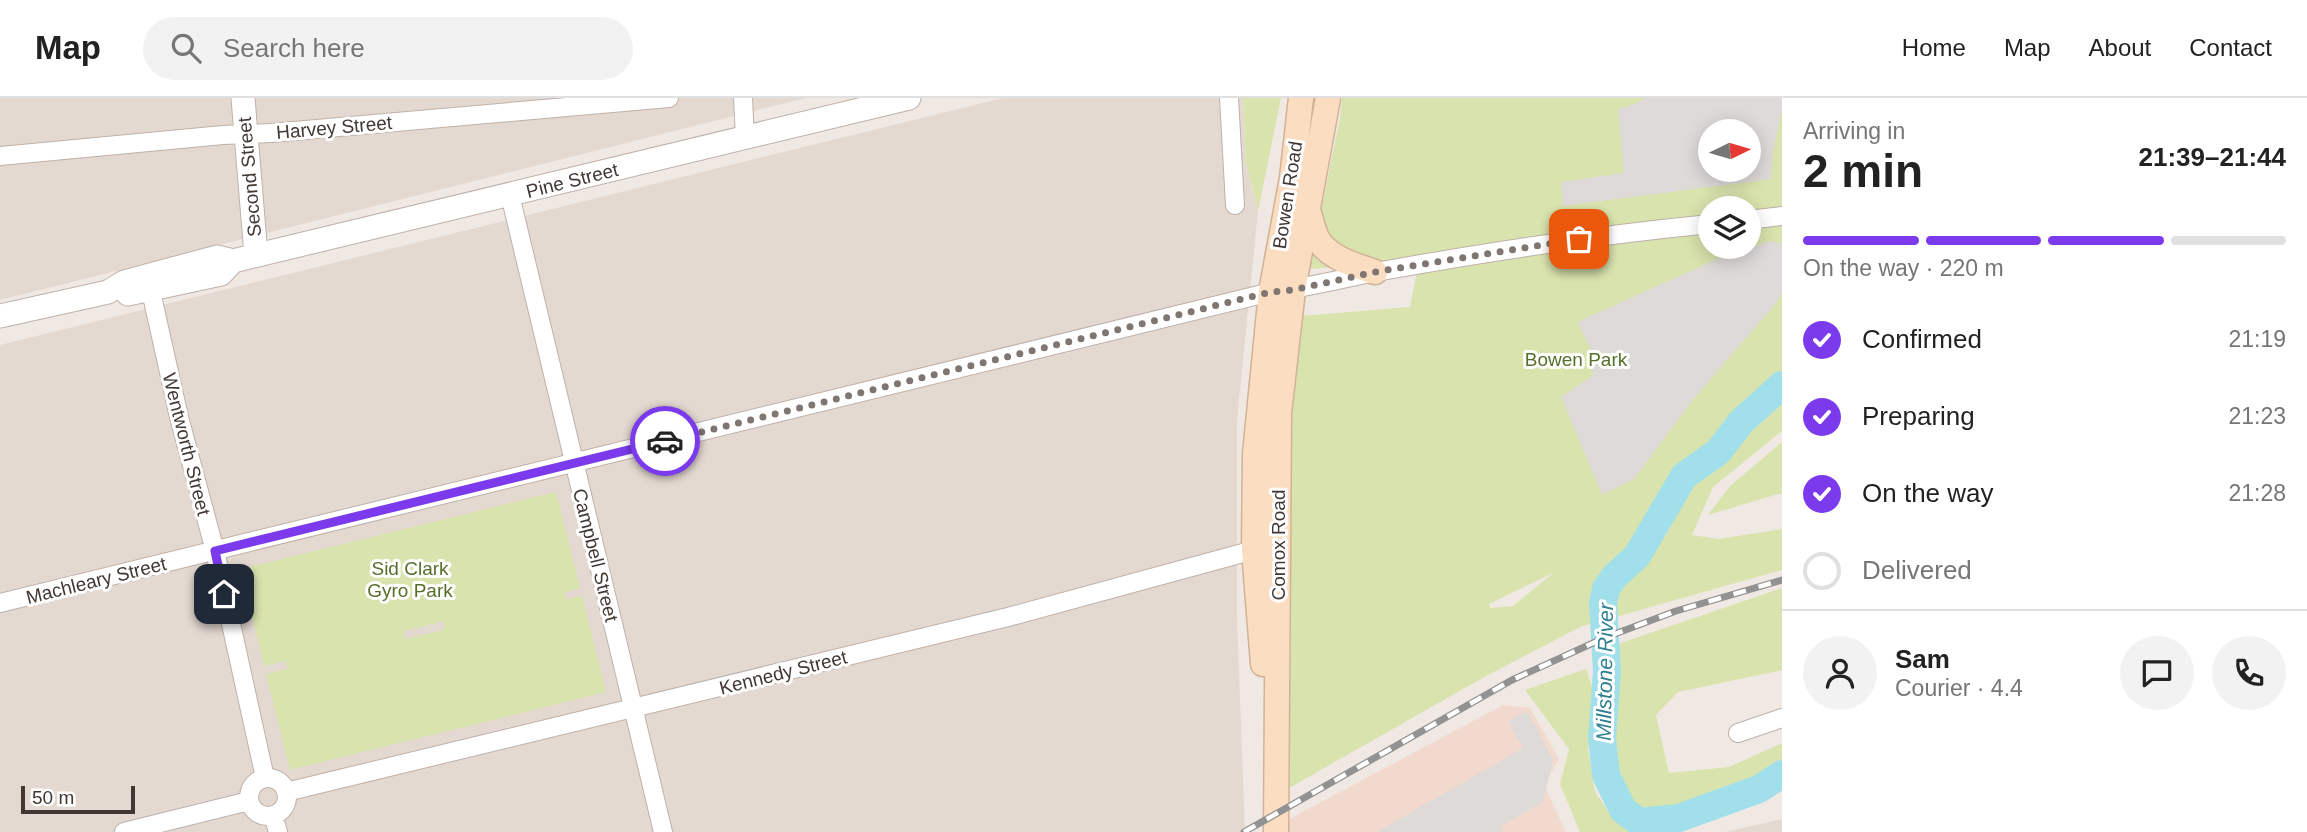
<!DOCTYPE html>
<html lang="en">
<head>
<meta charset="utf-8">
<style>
	body { margin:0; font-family:Helvetica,sans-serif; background:#f2f2f2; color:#222; height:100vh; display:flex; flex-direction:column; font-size:26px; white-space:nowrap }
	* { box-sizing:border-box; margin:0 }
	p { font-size:23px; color:#767676 }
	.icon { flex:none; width:38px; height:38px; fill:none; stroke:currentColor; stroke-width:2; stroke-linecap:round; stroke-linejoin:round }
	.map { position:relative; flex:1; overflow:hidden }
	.drawer { display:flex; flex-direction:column; background:#fff; width:525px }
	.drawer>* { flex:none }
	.needle { width:46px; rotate:85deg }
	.controls { position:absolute; left:1698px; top:21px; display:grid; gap:14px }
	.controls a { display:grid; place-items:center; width:63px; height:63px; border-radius:50%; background:#fff; box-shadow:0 4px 18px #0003; font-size:35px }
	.scale { position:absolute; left:21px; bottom:18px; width:114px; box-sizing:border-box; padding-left:7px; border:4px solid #423833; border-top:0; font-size:19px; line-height:24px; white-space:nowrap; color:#423833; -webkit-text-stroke:5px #fff; paint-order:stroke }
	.pin { position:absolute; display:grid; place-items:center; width:60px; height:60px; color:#fff; margin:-30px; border-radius:14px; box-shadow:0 4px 10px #0006 }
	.courier { position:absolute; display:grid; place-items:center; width:70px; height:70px; margin:-35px; border:5px solid #7c3aed; border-radius:50%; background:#fff; color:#222; box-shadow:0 2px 9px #0007 }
	.head em { font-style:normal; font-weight:800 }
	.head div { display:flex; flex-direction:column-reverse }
	.head { display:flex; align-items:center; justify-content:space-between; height:119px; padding:0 21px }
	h1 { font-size:46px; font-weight:800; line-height:52px }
	.bar { display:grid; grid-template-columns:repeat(4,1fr); gap:10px 7px; align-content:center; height:84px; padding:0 21px }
	.bar i { height:9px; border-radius:5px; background:#e0e0e0 }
	.bar .selected { background:#7c3aed }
	.bar p { grid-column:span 4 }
	.line { display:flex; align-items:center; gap:18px; padding:0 21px; border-top:2px solid #e0e0e0 }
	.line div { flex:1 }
	.round { display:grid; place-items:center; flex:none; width:74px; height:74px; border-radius:37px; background:#f2f2f2 }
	ol { padding:0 21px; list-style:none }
	li { display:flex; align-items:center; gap:21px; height:77px }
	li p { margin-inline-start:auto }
	li .icon { padding:7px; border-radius:50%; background:#7c3aed; color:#fff; stroke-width:4 }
	li:last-child { color:#767676 }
	li i { width:38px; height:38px; border:4px solid #e0e0e0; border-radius:50% }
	header { display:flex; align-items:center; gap:42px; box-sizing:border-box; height:98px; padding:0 35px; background:#fff; border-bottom:2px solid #e0e0e0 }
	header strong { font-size:33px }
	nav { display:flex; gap:38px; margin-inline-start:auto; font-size:24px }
	.search { width:490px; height:63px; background:#f2f2f2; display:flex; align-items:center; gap:18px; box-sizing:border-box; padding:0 24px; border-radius:38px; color:#767676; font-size:26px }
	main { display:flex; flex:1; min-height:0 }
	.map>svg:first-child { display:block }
	.residential { fill:#e4d9d1 }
	.commercial { fill:#f2d9ce }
	.green { fill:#d9e3ad; fill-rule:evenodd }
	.parking { fill:#dedad8; fill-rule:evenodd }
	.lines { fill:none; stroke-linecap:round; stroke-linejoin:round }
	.river { stroke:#a1e0eb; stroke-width:28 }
	.minor-casing { stroke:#beb1a9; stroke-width:20 }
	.tertiary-casing { stroke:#beb1a9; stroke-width:25 }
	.secondary-casing { stroke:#d1b297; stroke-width:27 }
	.minor { stroke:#fff; stroke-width:18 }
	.tertiary { stroke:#fff; stroke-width:23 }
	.secondary { stroke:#fbdec2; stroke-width:24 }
	.rail-casing { stroke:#929292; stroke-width:7 }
	.rail { stroke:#fff; stroke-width:4.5; stroke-dasharray:13; stroke-linecap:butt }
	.done { stroke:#7f7671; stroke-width:7; stroke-dasharray:0 12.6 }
	.route { stroke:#7c3aed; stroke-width:9 }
	.labels { text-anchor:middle; stroke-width:6; stroke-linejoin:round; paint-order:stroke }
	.street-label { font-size:19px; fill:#423833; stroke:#fff }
	.park-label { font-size:19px; fill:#566f2b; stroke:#fff }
	.water-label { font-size:21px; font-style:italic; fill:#2f8090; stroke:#fff }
</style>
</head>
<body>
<header>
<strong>Map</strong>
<div class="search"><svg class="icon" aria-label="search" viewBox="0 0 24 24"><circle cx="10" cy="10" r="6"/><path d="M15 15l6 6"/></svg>Search here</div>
<nav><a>Home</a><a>Map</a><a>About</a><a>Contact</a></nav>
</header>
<main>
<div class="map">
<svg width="1782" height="734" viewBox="0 0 1782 734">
	<rect width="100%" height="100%" fill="#f0e9e3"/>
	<!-- residential -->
	<path class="residential" d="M 0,0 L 806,0 L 0,202 Z
		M 1003,0 L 1243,0 L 1246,65 L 1258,113 L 1237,322 L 1237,520 L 1245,734 L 0,734 L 0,247 Z
		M 1782,721 L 1782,734 L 1725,734 L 1765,725 Z"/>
	<!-- commercial -->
	<path class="commercial" d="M 1503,607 L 1530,610 L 1559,661 L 1544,687 L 1566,734 L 1281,734 L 1280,726 Z"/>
	<!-- green -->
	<path class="green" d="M 1243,0 L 1281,0 L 1258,113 L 1246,65 Z
		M 1342,0 L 1782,0 L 1782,333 L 1713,389 L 1692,437 L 1719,441 L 1782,431 L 1782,472 L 1580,529 L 1486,578 L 1289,690 L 1272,351 L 1300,218 L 1410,209 L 1419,163 L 1309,171 L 1340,20 ZM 1710,33 L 1748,33 L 1748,72 L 1710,72 ZM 1710,110 L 1748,110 L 1748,149 L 1710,149 ZM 1553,475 L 1513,508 L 1491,510 L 1489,506 Z
		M 1782,344 L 1782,395 L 1708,417 L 1730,388 Z
		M 556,394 L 580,490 L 565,494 L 566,501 L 582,498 L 606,594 L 290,672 L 266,576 L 288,570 L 285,563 L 264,568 L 241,471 ZM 444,523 L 444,532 L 404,541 L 404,533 Z
		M 1782,490 L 1782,572 L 1678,594 L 1656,617 L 1669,675 L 1729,669 L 1782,645 L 1782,667 C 1741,693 1695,707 1648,717 L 1624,697 L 1610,662 L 1617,572 L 1612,548 Z
		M 1586,571 L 1594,594 L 1588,651 L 1595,694 L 1614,722 L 1632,734 L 1580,734 L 1560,686 L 1569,651 L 1525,592 Z"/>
	<!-- parking -->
	<path class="parking" d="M 1645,0 L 1782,0 L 1782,10 L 1773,55 L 1771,81 L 1563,108 L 1561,84 L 1624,75 L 1618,11 L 1637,5 ZM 1710,33 L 1748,33 L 1748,72 L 1710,72 Z
		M 1771,143 L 1782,146 L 1782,193 L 1778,203 L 1695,299 L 1634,381 L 1602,397 L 1561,299 L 1592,278 L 1594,257 L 1577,224 L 1724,158 Z
		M 1527,613 L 1553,662 L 1543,704 L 1501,728 L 1503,734 L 1377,734 L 1523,650 L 1508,623 Z"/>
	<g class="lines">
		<!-- river -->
		<path class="river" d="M 1782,287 L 1741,324 L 1718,354 L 1684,378 L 1637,458 L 1614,479 L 1606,491 L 1603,505 L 1607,574 L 1602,640 L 1606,677 L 1623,712 L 1639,724 L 1679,720 L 1759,691 L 1782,676"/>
		<!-- minor casing -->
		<g class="minor-casing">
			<path id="minor" d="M 743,0 L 745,40
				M 1229,0 L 1235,107
				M 0,58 L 223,37 L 271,35 L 669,0
				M 510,97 L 663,734
				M 1748,122 L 1782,118
				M 148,180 L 179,319 L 215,453 L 265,680
				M 0,505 L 1271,194 C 1306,190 1341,181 1376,174 C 1486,154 1598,137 1710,126
				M 1738,635 L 1782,620
				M249 699a19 19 0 1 1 38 0a19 19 0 1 1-38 0Z
				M 286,694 L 1008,519 L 1254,452 L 1265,452
				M 273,717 L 278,734
				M 124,734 L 249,703"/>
		</g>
		<!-- tertiary casing -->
		<g class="tertiary-casing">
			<path id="tertiary" d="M 243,0 L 256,157
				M 128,196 L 221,176 L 233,163
				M 0,218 L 108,194 L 124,184 L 217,159 L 233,163 L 909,0"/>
		</g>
		<!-- secondary casing -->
		<g class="secondary-casing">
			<path id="secondary" d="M 1308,112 C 1311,121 1313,131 1317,140 C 1328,160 1355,167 1375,174
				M 1263,566 L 1254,452 L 1255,356 L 1271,194 L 1292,80 L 1301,0
				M 1276,734 L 1279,315 L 1293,192 L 1328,0"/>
		</g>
		<!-- minor -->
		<use href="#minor" class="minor"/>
		<!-- tertiary -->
		<use href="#tertiary" class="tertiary"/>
		<!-- secondary -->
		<use href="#secondary" class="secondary"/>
		<!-- rail casing -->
		<g class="rail-casing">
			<path id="rail" d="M 1244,734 L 1512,582 L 1604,540 L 1676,513 L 1782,482"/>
		</g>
		<!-- rail -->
		<use href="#rail" class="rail"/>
	</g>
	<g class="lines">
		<!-- done -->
		<path class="done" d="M 665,343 L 1271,194 L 1293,192 L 1375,174 L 1579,141"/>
		<!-- route -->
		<path class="route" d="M 224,496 L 215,453 L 665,343"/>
	</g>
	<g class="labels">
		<!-- street labels -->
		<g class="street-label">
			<text transform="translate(334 29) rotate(-5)" y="7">Harvey Street</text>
			<text transform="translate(249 79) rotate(-95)" y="7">Second Street</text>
			<text transform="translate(572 82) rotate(-14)" y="7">Pine Street</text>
			<text transform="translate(1287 97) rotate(-81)" y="7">Bowen Road</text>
			<text transform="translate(187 346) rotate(76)" y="7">Wentworth Street</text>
			<text transform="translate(1278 447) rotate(-90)" y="7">Comox Road</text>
			<text transform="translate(596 457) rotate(76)" y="7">Campbell Street</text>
			<text transform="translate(96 482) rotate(-14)" y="7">Machleary Street</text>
			<text transform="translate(783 574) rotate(-14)" y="7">Kennedy Street</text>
		</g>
		<!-- park labels -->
		<g class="park-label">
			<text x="1576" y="268">Bowen Park</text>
			<text x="410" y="477">Sid Clark<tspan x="410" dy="22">Gyro Park</tspan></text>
		</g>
		<!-- water labels -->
		<g class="water-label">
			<text transform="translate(1605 574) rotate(-89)" y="7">Millstone River</text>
		</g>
	</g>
</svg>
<div class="controls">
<a><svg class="needle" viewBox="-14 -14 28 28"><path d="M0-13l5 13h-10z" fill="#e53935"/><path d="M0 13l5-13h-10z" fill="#767676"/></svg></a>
<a><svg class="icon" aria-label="layers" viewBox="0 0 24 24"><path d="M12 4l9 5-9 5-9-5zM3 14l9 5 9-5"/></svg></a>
</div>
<div class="scale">50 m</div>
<div class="pin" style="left:1579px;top:141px;background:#ea580c"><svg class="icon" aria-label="bag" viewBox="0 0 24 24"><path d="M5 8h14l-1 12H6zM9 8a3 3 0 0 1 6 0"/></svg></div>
<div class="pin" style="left:224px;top:496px;background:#1f2937"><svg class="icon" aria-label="home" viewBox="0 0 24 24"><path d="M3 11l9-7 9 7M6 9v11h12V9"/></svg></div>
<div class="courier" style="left:665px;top:343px"><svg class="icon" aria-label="car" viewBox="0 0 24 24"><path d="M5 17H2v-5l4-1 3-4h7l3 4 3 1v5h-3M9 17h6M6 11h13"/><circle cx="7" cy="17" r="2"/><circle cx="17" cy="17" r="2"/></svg></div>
</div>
<section class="drawer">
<div class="head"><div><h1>2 min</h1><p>Arriving in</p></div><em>21:39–21:44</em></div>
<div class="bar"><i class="selected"></i><i class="selected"></i><i class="selected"></i><i></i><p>On the way · 220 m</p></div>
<ol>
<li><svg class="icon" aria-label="check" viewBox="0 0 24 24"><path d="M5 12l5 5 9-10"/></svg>Confirmed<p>21:19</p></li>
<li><svg class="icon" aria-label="check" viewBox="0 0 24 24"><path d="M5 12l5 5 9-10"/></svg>Preparing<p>21:23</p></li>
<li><svg class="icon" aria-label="check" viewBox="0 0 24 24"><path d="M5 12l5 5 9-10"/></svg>On the way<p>21:28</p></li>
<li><i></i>Delivered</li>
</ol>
<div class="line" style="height:126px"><a class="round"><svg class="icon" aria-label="person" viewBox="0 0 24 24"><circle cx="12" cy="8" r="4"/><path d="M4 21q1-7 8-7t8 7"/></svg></a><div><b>Sam</b><p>Courier · 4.4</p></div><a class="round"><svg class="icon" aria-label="chat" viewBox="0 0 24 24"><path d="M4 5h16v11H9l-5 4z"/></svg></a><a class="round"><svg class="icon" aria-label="phone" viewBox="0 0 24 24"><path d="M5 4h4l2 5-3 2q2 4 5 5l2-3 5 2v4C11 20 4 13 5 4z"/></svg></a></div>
</section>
</main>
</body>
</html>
